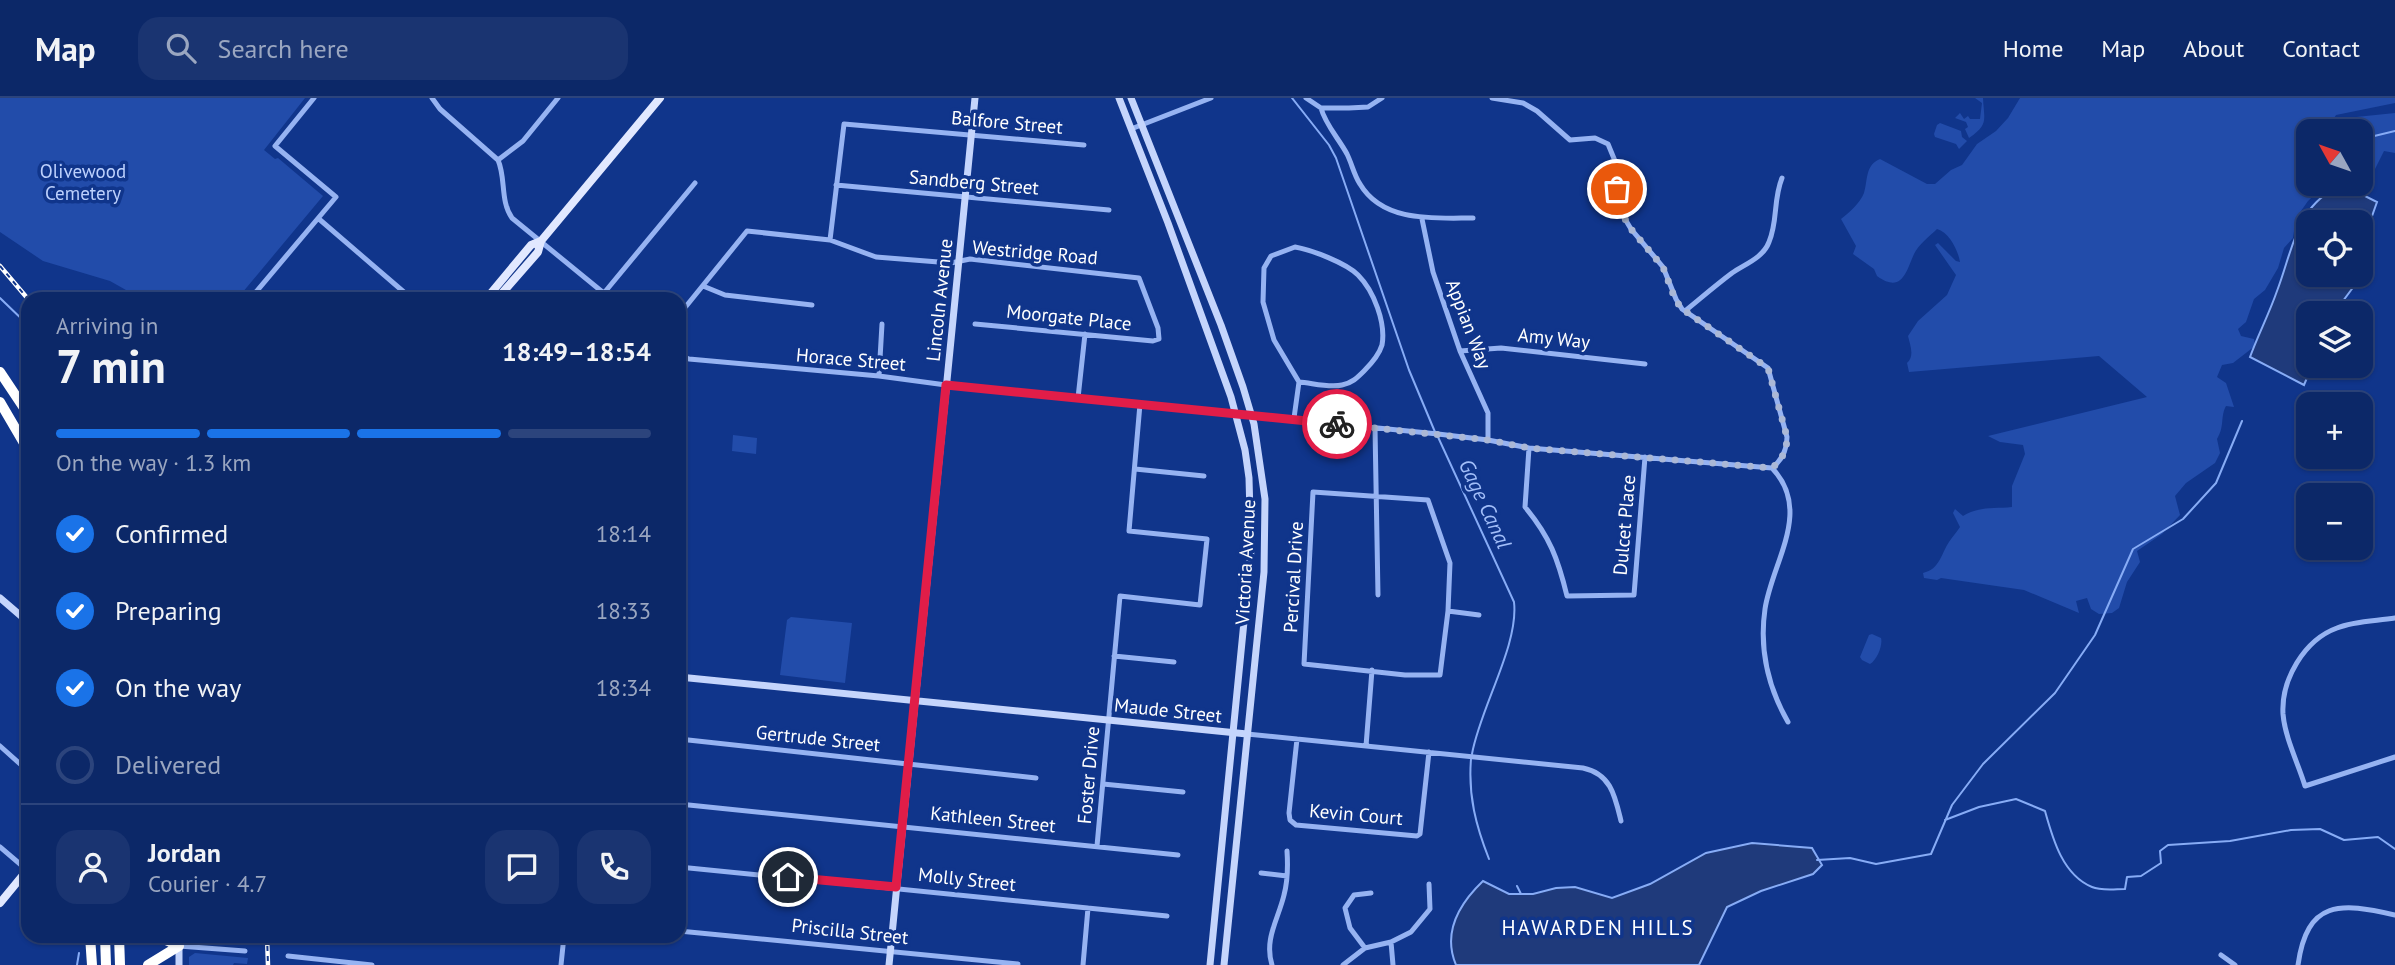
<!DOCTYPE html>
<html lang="en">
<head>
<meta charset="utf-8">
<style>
	body { margin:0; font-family:"PT Sans",sans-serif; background:#1a3471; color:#f1f3f6; height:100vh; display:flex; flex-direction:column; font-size:26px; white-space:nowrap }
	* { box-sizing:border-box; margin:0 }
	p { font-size:23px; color:#9aa6c0 }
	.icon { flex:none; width:38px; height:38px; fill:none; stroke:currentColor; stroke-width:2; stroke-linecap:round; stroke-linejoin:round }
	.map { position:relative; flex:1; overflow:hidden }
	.drawer { position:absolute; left:21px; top:194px; width:665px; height:651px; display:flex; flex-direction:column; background:#0c2868; border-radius:21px; box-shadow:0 2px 5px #0004,0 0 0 2px #2c447c }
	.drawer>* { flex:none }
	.needle { width:46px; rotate:310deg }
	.tools { position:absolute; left:2296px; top:21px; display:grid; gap:14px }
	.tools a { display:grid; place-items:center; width:77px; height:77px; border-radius:14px; background:#0c2868; box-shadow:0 2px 5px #0004,0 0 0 2px #2c447c; font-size:35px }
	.pin { position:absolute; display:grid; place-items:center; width:60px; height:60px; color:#fff; margin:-30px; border:4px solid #fff; border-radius:50%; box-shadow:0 2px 7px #0007 }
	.courier { position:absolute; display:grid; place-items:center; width:70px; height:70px; margin:-35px; border:5px solid #e11d48; border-radius:50%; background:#fff; color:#222; box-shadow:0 2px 9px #0007 }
	.overview em { font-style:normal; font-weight:700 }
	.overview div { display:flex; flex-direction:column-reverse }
	.overview { display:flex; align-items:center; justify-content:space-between; height:119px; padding:0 35px }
	h1 { font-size:46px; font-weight:700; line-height:52px }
	.bar { display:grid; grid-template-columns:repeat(4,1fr); gap:10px 7px; align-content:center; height:84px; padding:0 35px }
	.bar i { height:9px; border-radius:5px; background:#2c447c }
	.bar .active { background:#1a73e8 }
	.bar p { grid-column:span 4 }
	.line { display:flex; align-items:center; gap:18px; padding:0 35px; border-top:2px solid #2c447c }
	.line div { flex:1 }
	.round { display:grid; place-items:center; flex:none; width:74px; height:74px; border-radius:21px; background:#1a3471 }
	ol { padding:0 35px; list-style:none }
	li { display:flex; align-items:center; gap:21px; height:77px }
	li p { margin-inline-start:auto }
	li .icon { padding:7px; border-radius:50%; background:#1a73e8; color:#fff; stroke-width:4 }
	li:last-child { color:#9aa6c0 }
	li i { width:38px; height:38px; border:4px solid #2c447c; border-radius:50% }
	header { display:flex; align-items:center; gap:42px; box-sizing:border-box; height:98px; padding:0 35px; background:#0c2868; border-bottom:2px solid #2c447c }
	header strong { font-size:33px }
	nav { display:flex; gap:38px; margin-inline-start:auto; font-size:24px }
	.search { width:490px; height:63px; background:#1a3471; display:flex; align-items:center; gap:18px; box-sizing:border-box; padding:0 24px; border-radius:21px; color:#9aa6c0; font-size:26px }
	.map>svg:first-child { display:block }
	.green { fill:#224caa }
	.water { fill:#1f3a7b; stroke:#87acf6; stroke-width:2 }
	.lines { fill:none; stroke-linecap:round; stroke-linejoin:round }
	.stream { stroke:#87acf6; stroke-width:2 }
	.street { stroke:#96b3f2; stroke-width:5 }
	.secondary { stroke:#c5d5fc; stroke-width:7 }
	.primary { stroke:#e1e8ff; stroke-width:8 }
	.highway { stroke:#fff; stroke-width:10 }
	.rail-casing { stroke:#fff; stroke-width:4.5 }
	.rail { stroke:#10358b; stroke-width:2; stroke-dasharray:5; stroke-linecap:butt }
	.done { stroke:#abb8d6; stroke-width:7; stroke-dasharray:0 12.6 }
	.route { stroke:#e11d48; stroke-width:9 }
	.labels { text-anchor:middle; stroke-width:7; stroke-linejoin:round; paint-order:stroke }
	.street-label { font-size:19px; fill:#fff; stroke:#10358b }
	.park-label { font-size:19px; fill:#bdd1fd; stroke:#10358b }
	.water-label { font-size:21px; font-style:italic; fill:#a2bef9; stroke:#10358b }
	.neighbourhood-label { font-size:21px; letter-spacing:2px; fill:#fff; stroke:#10358b }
</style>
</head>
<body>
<header>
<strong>Map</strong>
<div class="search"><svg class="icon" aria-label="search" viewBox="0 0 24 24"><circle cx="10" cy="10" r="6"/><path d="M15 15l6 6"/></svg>Search here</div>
<nav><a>Home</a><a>Map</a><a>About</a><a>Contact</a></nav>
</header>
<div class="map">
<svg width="2395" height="867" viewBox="0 0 2395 867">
	<rect width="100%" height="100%" fill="#10358b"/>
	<!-- green -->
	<path class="green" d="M 0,0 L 305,0 L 264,52 L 275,61 L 278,60 L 323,98 L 237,201 L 142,201 L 110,183 L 43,163 L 0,134 Z
		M 1975,0 L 1983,0 C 1984,22 1989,26 1969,40 L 1965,31 L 1968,29 L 1966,24 L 1955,20 L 1960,15 L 1964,21 L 1968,18 L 1970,21 L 1980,21 L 1982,5 Z
		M 2020,0 L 2395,0 L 2395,5 L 2336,17 L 2326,33 L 2308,33 L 2308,86 L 2326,86 L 2308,103 L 2296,120 L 2293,140 L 2284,150 L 2278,170 L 2265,192 L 2254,201 L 2246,224 L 2238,231 L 2241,238 L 2254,241 L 2255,248 L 2233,265 L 2222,267 L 2217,279 L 2226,285 L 2234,309 L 2226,308 C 2220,319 2225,328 2217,341 L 2220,355 L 2215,365 L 2186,385 L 2175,398 L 2180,417 L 2162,436 L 2137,453 L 2140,464 L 2127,484 L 2119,510 L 2112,515 L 2099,516 L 2091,511 L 2087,500 L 2076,503 L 2079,515 L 2024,492 L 1941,480 L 1937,482 L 1924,480 L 1923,475 C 1940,471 1941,456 1949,444 C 1952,439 1956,435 1960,429 L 1953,415 L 1955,411 L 1963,418 C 1979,408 1994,411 2012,409 L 2012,388 L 2025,356 L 2023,347 L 2000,344 L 1988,338 L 2147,299 L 2099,258 L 1909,274 L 1907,265 C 1915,258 1910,247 1908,238 L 1918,223 L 1947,197 L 1956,177 L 1935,147 L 1938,145 L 1956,163 L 1960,164 C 1958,152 1949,134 1937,131 C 1930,138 1918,147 1914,156 C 1906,174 1902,196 1877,178 L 1874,171 L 1853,156 L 1856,148 L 1841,121 C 1849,115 1860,105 1864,95 C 1868,82 1865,67 1880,61 L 1927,86 L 1935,86 L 1951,72 L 1962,67 L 1977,46 L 1996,33 L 2008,20 Z
		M 2395,15 L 2395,55 L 2384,53 L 2366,89 L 2346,86 L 2361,86 L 2361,33 L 2335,33 L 2356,19 Z
		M 1940,25 L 1961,33 L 1962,39 L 1967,43 L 1959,51 L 1956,46 L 1935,39 L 1934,36 L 1937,27 Z
		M 733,337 L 757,340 L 756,356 L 732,353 Z
		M 791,519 L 852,525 L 845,585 L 780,577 L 787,522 Z
		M 1872,536 L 1881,540 C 1883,547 1877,562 1870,566 L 1862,562 L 1860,559 L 1869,537 Z
		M 195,855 L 248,860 L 247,866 L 234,865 L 233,867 L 189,867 L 189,859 Z"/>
	<!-- water -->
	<path class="water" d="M 2343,87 L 2377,104 L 2361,149 L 2361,124 L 2308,124 L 2308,177 L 2361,177 L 2361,164 L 2363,176 L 2334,215 L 2308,215 L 2308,268 L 2312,268 L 2304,287 L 2250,259 C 2258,237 2269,216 2277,193 C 2293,152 2296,105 2343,87 Z
		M 1752,745 L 1812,750 L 1822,767 L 1813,776 L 1761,793 L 1727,809 L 1699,867 L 1456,867 C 1442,834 1459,806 1483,783 L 1509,796 L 1533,796 L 1556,790 L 1575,789 L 1612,800 L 1650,786 L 1706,755 Z"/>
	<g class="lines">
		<!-- stream -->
		<path class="stream" d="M 1292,0 L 1329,47 L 1336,60 L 1409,272 L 1435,334
			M 2361,54 L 2366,40 L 2395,33
			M 0,200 L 28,227
			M 1438,339 L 1514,504 C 1519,547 1480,610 1472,656
			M 1471,661 C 1468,698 1476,728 1489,761
			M 1945,722 L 1979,709 L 2016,701 L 2045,713 C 2053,742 2063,777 2092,789 C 2101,793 2115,791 2125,791 L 2127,779 L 2141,778 L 2161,765 L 2160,753 L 2168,747 L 2230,743 L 2291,732 L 2320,731 L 2344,742 L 2378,739 L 2395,751
			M 1817,762 L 1850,760 L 1876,766 L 1931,756 L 1952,707 L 1983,666 L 2055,595 L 2095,537 L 2133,451 L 2183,421 L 2216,385 L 2242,323
			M 1517,788 L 1521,796
			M 77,867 L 79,855"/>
		<!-- street -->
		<path class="street" d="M 432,0 L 440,11 L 498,62 C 506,80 500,103 512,120 L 611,201
			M 1306,0 L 1321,10 L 1349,10 L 1368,9 L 1382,0
			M 1492,0 L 1523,5 L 1537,13 L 1570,42 L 1595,40 L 1608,46 L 1615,63 L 1622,116 L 1631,131 L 1663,169 L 1676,201 L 1682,211 L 1768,270 L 1787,339 C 1787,352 1782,362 1772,370
			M 1321,10 C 1325,26 1339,41 1347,56 C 1352,66 1354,77 1360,86 C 1383,125 1435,120 1473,120
			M 1131,31 L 1211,0
			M 498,62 L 523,43 L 558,0
			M 836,87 L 1109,112
			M 319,121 L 412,201
			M 1422,121 L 1433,174 L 1460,253 L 1488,315 L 1488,342
			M 830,142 L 844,26 L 1084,47
			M 1295,149 C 1312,152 1346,165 1358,177 C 1374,193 1386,225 1382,247 C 1379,257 1371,266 1364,273 C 1357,280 1352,285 1342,287 C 1329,290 1312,285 1299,284 L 1274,242 L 1263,204 L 1264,170 L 1271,158 Z
			M 703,188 L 725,197 L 812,207
			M 604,195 L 695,85
			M 250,201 L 336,99 L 275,48 L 314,0
			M 1685,213 C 1701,200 1716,187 1732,175 C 1745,166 1763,160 1769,144 C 1778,123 1773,102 1782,80
			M 679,217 L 747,133 L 830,142 L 876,159 L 951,165 L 970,161 L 1139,180 L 1158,230 L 1159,241 L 1153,243 L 975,226
			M 1460,253 L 1501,250 L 1645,266
			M 679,257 L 689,261 L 879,278 L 946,287 L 1438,336 L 1488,342 L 1529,350 L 1772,370
			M 879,278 L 882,226
			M 1078,300 L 1085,236
			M 1294,320 L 1299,284
			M 1375,330 L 1378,497
			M 1529,350 L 1525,409 C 1550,439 1558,461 1567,498 L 1634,497 L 1645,359
			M 1772,370 C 1813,413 1772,464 1765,511 C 1759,552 1768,589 1788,624
			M 1135,371 L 1204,378
			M 1313,394 L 1428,402 L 1450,465 L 1448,513 L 1440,577 L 1405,577 L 1304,566 Z
			M 1448,513 L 1479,517
			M 2395,520 C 2376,523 2354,523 2337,530 C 2304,542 2281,582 2283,616 C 2285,640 2298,665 2305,688 L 2395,659
			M 1114,558 L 1174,564
			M 1247,636 L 1583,670 C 1611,676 1615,698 1621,723
			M 679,641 L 1036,680
			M 1297,641 L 1289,715 L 1290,722 L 1296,727 L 1417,738 L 1420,736 L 1429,654
			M 0,648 L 28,673
			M 1366,648 L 1372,572
			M 1103,686 L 1183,694
			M 679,706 L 1178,757
			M 1097,748 L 1120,498 L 1200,507 L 1207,441 L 1129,433 L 1140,306
			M 0,749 L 27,772
			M 679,769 L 1167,818
			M 1261,775 L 1287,778
			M 679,833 L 1018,866
			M 1391,844 L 1393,867
			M 179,848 L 245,853
			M 1365,850 L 1350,830 L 1345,810 L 1354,797 L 1371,795
			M 2221,857 L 2235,867
			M 288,858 L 372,867
			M 561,867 L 564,838
			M 1083,867 L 1088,810
			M 1272,867 C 1264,841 1278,822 1284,797 C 1288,782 1288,768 1287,753
			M 1343,867 L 1365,850 L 1391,844 L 1411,834 L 1430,811 L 1429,786
			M 2298,867 C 2307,802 2340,804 2395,817"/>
		<!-- secondary -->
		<path class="secondary" d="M 1119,0 L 1168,125 L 1231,299 L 1245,352 L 1249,380 L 1251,453 L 1210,867
			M 1131,0 L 1221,227 L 1243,289 L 1254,326 L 1265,401 L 1264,474 L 1224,867
			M 0,500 L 28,524
			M 679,579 L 1247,636
			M 179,867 L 179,848
			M 889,867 L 975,0"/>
		<!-- primary -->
		<path class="primary" d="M 486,201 L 531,147 L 541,143
			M 497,201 L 538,154 L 541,143 L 660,0
			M 0,805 L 28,771"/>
		<!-- highway -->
		<path class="highway" d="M 0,274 L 28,316
			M 0,304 L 28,352
			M 90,838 L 92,867
			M 105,838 L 106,867
			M 119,838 L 120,867
			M 157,838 L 179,848
			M 148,867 L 179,848"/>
		<!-- rail casing -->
		<g class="rail-casing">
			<path id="rail" d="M 0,168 L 28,201
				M 267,838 L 268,867"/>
		</g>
		<!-- rail -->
		<use href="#rail" class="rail"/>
	</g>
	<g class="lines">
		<!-- done -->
		<path class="done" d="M 1337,326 L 1488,342 L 1529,350 L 1772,370 C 1782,362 1787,352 1787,339 L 1768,270 L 1682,211 L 1675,201 L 1663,169 L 1631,131 L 1622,116 L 1617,91"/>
		<!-- route -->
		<path class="route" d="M 788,779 L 896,789 L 946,287 L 1337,326"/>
	</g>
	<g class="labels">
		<!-- street labels -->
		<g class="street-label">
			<text transform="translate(1007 24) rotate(5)" y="7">Balfore Street</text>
			<text transform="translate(974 84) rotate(5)" y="7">Sandberg Street</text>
			<text transform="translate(1035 154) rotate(5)" y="7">Westridge Road</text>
			<text transform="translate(939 202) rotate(-84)" y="7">Lincoln Avenue</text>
			<text transform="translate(1069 219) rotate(6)" y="7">Moorgate Place</text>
			<text transform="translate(1469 226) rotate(69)" y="7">Appian Way</text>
			<text transform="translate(1554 240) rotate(6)" y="7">Amy Way</text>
			<text transform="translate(851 261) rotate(5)" y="7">Horace Street</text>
			<text transform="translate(1624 427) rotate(-85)" y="7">Dulcet Place</text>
			<text transform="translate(1245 464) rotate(-87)" y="7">Victoria Avenue</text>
			<text transform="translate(1293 479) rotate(-87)" y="7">Percival Drive</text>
			<text transform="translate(1168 612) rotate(6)" y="7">Maude Street</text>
			<text transform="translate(818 640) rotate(6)" y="7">Gertrude Street</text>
			<text transform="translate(1088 677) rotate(-85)" y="7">Foster Drive</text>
			<text transform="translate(1356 716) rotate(5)" y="7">Kevin Court</text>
			<text transform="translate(993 721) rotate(6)" y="7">Kathleen Street</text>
			<text transform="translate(967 781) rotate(6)" y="7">Molly Street</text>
			<text transform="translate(850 833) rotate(6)" y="7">Priscilla Street</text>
		</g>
		<!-- park labels -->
		<g class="park-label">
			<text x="83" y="80">Olivewood<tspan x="83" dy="22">Cemetery</tspan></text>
		</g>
		<!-- water labels -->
		<g class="water-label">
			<text transform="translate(1485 406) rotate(65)" y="7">Gage Canal</text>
		</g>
		<!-- neighbourhood labels -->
		<g class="neighbourhood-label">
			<text x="1598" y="837">HAWARDEN HILLS</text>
		</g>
	</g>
</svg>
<div class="tools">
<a><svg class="needle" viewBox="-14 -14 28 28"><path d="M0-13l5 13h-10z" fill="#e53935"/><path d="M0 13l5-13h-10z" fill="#9aa6c0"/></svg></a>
<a><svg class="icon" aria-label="locate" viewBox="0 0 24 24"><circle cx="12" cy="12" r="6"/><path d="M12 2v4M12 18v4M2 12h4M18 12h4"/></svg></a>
<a><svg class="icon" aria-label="layers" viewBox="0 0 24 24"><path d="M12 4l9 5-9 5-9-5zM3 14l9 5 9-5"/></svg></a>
<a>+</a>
<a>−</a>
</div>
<div class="pin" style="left:1617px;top:91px;background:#ea580c"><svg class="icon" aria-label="bag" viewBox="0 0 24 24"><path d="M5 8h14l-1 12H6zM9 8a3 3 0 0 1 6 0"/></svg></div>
<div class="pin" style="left:788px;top:779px;background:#1f2937"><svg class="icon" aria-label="home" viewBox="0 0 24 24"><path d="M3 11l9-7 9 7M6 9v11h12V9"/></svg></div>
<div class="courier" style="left:1337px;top:326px"><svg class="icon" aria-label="bike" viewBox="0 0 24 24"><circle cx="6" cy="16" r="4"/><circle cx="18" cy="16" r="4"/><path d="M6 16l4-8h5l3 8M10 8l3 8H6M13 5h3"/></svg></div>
<section class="drawer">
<div class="overview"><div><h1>7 min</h1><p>Arriving in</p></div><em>18:49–18:54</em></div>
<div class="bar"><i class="active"></i><i class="active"></i><i class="active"></i><i></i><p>On the way · 1.3 km</p></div>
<ol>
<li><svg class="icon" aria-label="check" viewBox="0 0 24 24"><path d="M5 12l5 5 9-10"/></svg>Confirmed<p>18:14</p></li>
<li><svg class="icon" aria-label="check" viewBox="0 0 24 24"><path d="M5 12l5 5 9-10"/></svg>Preparing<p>18:33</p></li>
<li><svg class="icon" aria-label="check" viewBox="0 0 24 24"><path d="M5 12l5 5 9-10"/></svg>On the way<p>18:34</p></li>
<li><i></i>Delivered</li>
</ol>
<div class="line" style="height:126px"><a class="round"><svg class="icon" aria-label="person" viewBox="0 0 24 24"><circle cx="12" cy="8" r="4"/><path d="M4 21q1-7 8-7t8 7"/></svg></a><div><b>Jordan</b><p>Courier · 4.7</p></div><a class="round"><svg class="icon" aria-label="chat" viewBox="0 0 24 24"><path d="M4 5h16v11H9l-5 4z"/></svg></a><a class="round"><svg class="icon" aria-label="phone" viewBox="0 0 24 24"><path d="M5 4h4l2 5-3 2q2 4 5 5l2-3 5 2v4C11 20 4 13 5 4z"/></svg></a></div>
</section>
</div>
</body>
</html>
